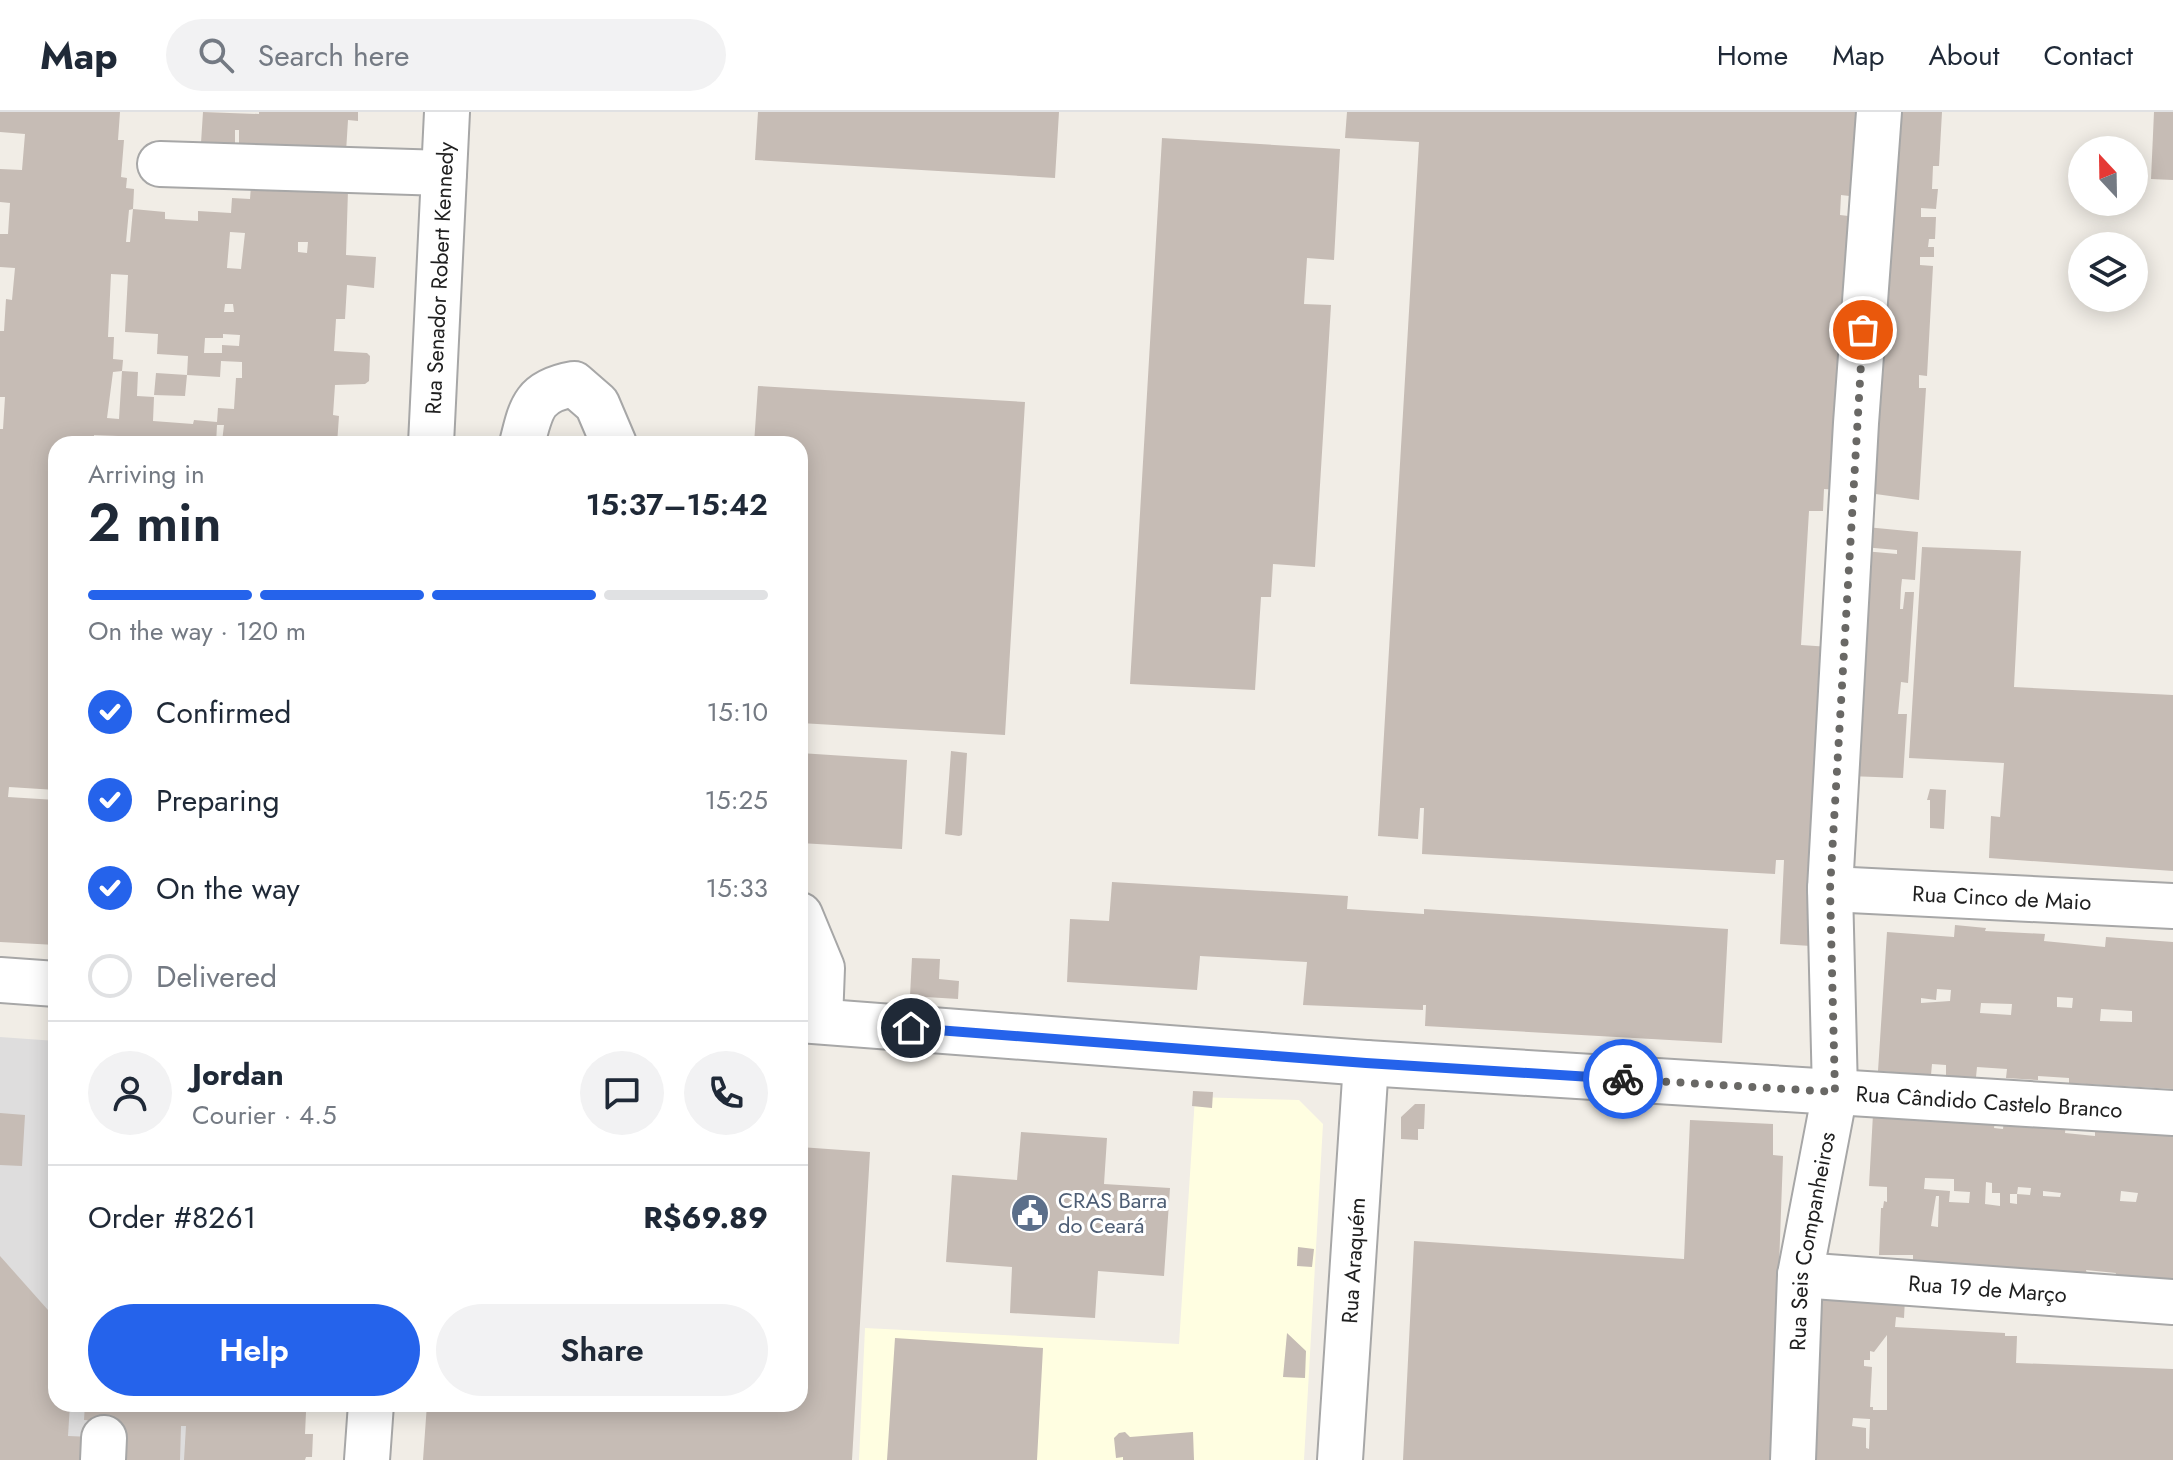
<!DOCTYPE html>
<html lang="en">
<head>
<meta charset="utf-8">
<style>
	body { margin:0; font-family:Jost,sans-serif; background:#f2f2f3; color:#1f2937; height:100vh; display:flex; flex-direction:column; font-size:30px; white-space:nowrap }
	* { box-sizing:border-box; margin:0 }
	p { font-size:26px; color:#747a83 }
	.icon { flex:none; width:44px; height:44px; fill:none; stroke:currentColor; stroke-width:2; stroke-linecap:round; stroke-linejoin:round }
	.map { position:relative; flex:1; overflow:hidden }
	.drawer { position:absolute; left:48px; top:324px; width:760px; height:976px; display:flex; flex-direction:column; background:#fff; border-radius:24px; box-shadow:0 4px 20px #0003 }
	.drawer>* { flex:none }
	.needle { width:52px; rotate:338deg }
	.fabs { position:absolute; left:2068px; top:24px; display:grid; gap:16px }
	.fabs a { display:grid; place-items:center; width:80px; height:80px; border-radius:50%; background:#fff; box-shadow:0 4px 20px #0003; font-size:40px }
	.pin { position:absolute; display:grid; place-items:center; width:68px; height:68px; color:#fff; margin:-34px; border:4px solid #fff; border-radius:50%; box-shadow:0 2px 8px #0007 }
	.courier { position:absolute; display:grid; place-items:center; width:80px; height:80px; margin:-40px; border:6px solid #2563eb; border-radius:50%; background:#fff; color:#222; box-shadow:0 2px 10px #0007 }
	.head em { font-style:normal; font-weight:600 }
	.head div { display:flex; flex-direction:column-reverse }
	.head { display:flex; align-items:center; justify-content:space-between; height:136px; padding:0 40px }
	h1 { font-size:52px; font-weight:600; line-height:60px }
	.bar { display:grid; grid-template-columns:repeat(4,1fr); gap:12px 8px; align-content:center; height:96px; padding:0 40px }
	.bar i { height:10px; border-radius:6px; background:#e0e1e3 }
	.bar .active { background:#2563eb }
	.bar p { grid-column:span 4 }
	.line { display:flex; align-items:center; gap:20px; padding:0 40px; border-top:2px solid #e0e1e3 }
	.line div { flex:1 }
	.round { display:grid; place-items:center; flex:none; width:84px; height:84px; border-radius:42px; background:#f2f2f3 }
	ol { padding:0 40px; list-style:none }
	li { display:flex; align-items:center; gap:24px; height:88px }
	li p { margin-inline-start:auto }
	li .icon { padding:8px; border-radius:50%; background:#2563eb; color:#fff; stroke-width:4 }
	li:last-child { color:#747a83 }
	li i { width:44px; height:44px; border:4px solid #e0e1e3; border-radius:50% }
	.button { display:flex; gap:16px; margin-top:auto; padding:16px 40px }
	.button a { flex:1; height:92px; border-radius:48px; background:#2563eb; color:#fff; font-size:32px; font-weight:600; line-height:92px; text-align:center }
	.button a+a { background:#f2f2f3; color:#1f2937 }
	header { display:flex; align-items:center; gap:48px; box-sizing:border-box; height:112px; padding:0 40px; background:#fff; border-bottom:2px solid #e0e1e3 }
	header strong { font-size:38px }
	nav { display:flex; gap:44px; margin-inline-start:auto; font-size:28px }
	.search { width:560px; height:72px; background:#f2f2f3; display:flex; align-items:center; gap:20px; box-sizing:border-box; padding:0 28px; border-radius:44px; color:#747a83; font-size:30px }
	.map>svg:first-child { display:block }
	.residential { fill:#dedddd }
	.education { fill:#fffee1 }
	.building { fill:#c6bcb5; fill-rule:evenodd }
	.lines { fill:none; stroke-linecap:round; stroke-linejoin:round }
	.minor-casing { stroke:#a7a7a7; stroke-width:48 }
	.minor { stroke:#fff; stroke-width:44 }
	.done { stroke:#696865; stroke-width:8; stroke-dasharray:0 14.4 }
	.route { stroke:#2563eb; stroke-width:10 }
	.labels { text-anchor:middle; stroke-width:6; stroke-linejoin:round; paint-order:stroke }
	.street-label { font-size:22px; fill:#202020; stroke:#fff }
	.service-label { font-size:22px; fill:#4e5e75; stroke:#fff; text-anchor:start }
</style>
</head>
<body>
<header>
<strong>Map</strong>
<div class="search"><svg class="icon" aria-label="search" viewBox="0 0 24 24"><circle cx="10" cy="10" r="6"/><path d="M15 15l6 6"/></svg>Search here</div>
<nav><a>Home</a><a>Map</a><a>About</a><a>Contact</a></nav>
</header>
<div class="map">
<svg width="2173" height="1348" viewBox="0 0 2173 1348">
	<rect width="100%" height="100%" fill="#f1ede6"/>
	<!-- residential -->
	<path class="residential" d="M 0,925 L 56,929 L 56,1292 L 304,1292 L 301,1348 L 0,1348 Z"/>
	<!-- education -->
	<path class="education" d="M 1195,985 L 1299,988 L 1323,1012 L 1304,1348 L 859,1348 L 865,1216 L 1179,1232 Z"/>
	<!-- building -->
	<path class="building" d="M 0,0 L 120,0 L 118,28 L 124,28 L 121,65 L 127,66 L 126,76 L 134,77 L 133,97 L 129,98 L 126,130 L 130,130 L 133,97 L 165,100 L 165,107 L 198,109 L 198,99 L 231,101 L 232,86 L 250,87 L 251,74 L 348,78 L 346,143 L 376,145 L 374,176 L 347,173 L 345,207 L 336,207 L 334,239 L 367,241 L 370,244 L 369,269 L 365,272 L 335,273 L 333,303 L 339,304 L 337,332 L 295,332 L 295,329 L 287,329 L 287,332 L 233,332 L 222,330 L 224,313 L 217,313 L 216,332 L 117,332 L 118,324 L 94,323 L 94,332 L 56,332 L 56,678 L 9,675 L 8,685 L 56,688 L 56,833 L 0,830 L 0,317 L 3,317 L 5,285 L 0,285 L 0,219 L 4,219 L 6,187 L 12,188 L 15,156 L 0,155 L 0,122 L 8,122 L 10,91 L 0,90 L 0,57 L 22,58 L 25,22 L 0,20 ZM 230,120 L 245,121 L 241,157 L 227,156 ZM 298,130 L 308,130 L 307,141 L 298,140 ZM 111,162 L 128,163 L 125,220 L 158,222 L 157,242 L 188,244 L 187,263 L 220,265 L 221,249 L 242,250 L 242,266 L 236,266 L 234,297 L 218,296 L 217,310 L 194,308 L 193,312 L 153,309 L 154,285 L 137,284 L 138,260 L 122,259 L 119,307 L 107,306 L 113,260 L 122,259 L 123,248 L 113,247 L 114,225 L 108,225 ZM 225,192 L 233,192 L 234,200 L 224,200 ZM 223,222 L 240,223 L 239,234 L 222,233 L 222,241 L 204,241 L 205,226 L 223,226 Z
		M 203,0 L 259,2 L 259,0 L 358,0 L 358,9 L 348,8 L 346,40 L 239,33 L 239,18 L 235,18 L 235,33 L 201,31 Z
		M 758,0 L 1059,0 L 1055,66 L 755,48 Z
		M 1347,0 L 1863,0 L 1858,85 L 1841,83 L 1840,103 L 1857,105 L 1840,378 L 1824,377 L 1823,399 L 1809,399 L 1801,533 L 1830,535 L 1811,834 L 1780,832 L 1784,748 L 1776,748 L 1775,762 L 1422,742 L 1424,696 L 1420,696 L 1418,727 L 1378,724 L 1419,30 L 1345,26 Z
		M 1883,0 L 1942,0 L 1939,54 L 1933,54 L 1932,77 L 1938,77 L 1936,97 L 1921,96 L 1921,105 L 1936,105 L 1935,127 L 1929,127 L 1928,135 L 1934,135 L 1934,145 L 1920,145 L 1920,153 L 1933,154 L 1927,264 L 1919,263 L 1919,276 L 1926,276 L 1919,388 L 1861,380 Z
		M 2154,0 L 2173,0 L 2173,68 L 2151,67 Z
		M 1162,26 L 1340,37 L 1334,148 L 1307,146 L 1304,192 L 1331,193 L 1315,455 L 1273,452 L 1271,485 L 1261,485 L 1255,578 L 1130,572 Z
		M 156,261 L 187,263 L 185,284 L 154,283 Z
		M 758,274 L 1025,290 L 1005,623 L 800,611 L 800,332 L 754,332 Z
		M 1866,415 L 1918,420 L 1915,468 L 1902,467 L 1901,476 L 1900,497 L 1903,497 L 1905,480 L 1914,480 L 1908,571 L 1901,570 L 1898,602 L 1907,602 L 1903,666 L 1848,664 L 1864,439 L 1897,442 L 1897,438 L 1863,435 Z
		M 1922,435 L 2021,439 L 2014,575 L 2173,583 L 2173,759 L 1989,746 L 1991,704 L 2000,705 L 2004,651 L 1909,646 Z
		M 951,639 L 967,641 L 962,723 L 959,724 L 945,722 Z
		M 800,641 L 907,648 L 902,737 L 800,731 Z
		M 1930,677 L 1946,678 L 1944,717 L 1930,716 L 1930,688 L 1927,688 Z
		M 1112,770 L 1348,784 L 1347,797 L 1424,802 L 1424,797 L 1728,817 L 1722,931 L 1425,914 L 1426,893 L 1423,893 L 1423,898 L 1303,893 L 1307,850 L 1200,844 L 1197,878 L 1067,870 L 1070,807 L 1109,809 Z
		M 1955,813 L 1986,816 L 1985,819 L 2045,822 L 2044,829 L 2105,835 L 2106,825 L 2173,830 L 2173,977 L 2069,971 L 2069,966 L 2038,964 L 2038,968 L 2006,966 L 2007,957 L 1977,955 L 1976,965 L 1946,964 L 1946,953 L 1932,952 L 1931,963 L 1878,959 L 1887,820 L 1954,825 ZM 1937,877 L 1951,878 L 1950,889 L 1921,891 L 1921,886 L 1936,888 ZM 2057,885 L 2073,886 L 2072,896 L 2057,895 ZM 1981,891 L 2012,892 L 2011,903 L 1980,901 ZM 2101,897 L 2132,899 L 2132,910 L 2100,909 Z
		M 912,846 L 940,847 L 939,867 L 959,869 L 958,887 L 910,884 Z
		M 1193,979 L 1213,980 L 1212,996 L 1192,994 Z
		M 1415,992 L 1425,992 L 1424,1017 L 1418,1017 L 1418,1028 L 1401,1027 L 1401,1005 Z
		M 0,1001 L 25,1003 L 22,1054 L 0,1053 Z
		M 1873,1002 L 1995,1009 L 1994,1016 L 2003,1017 L 2004,1007 L 2066,1011 L 2065,1021 L 2095,1024 L 2095,1015 L 2173,1018 L 2173,1168 L 2115,1164 L 2116,1161 L 2086,1158 L 2087,1162 L 1913,1151 L 1913,1143 L 1879,1143 L 1881,1096 L 1883,1096 L 1884,1089 L 1887,1090 L 1887,1075 L 1869,1074 ZM 1925,1066 L 1954,1067 L 1954,1079 L 1970,1080 L 1969,1091 L 1949,1090 L 1950,1079 L 1924,1077 ZM 1986,1070 L 1992,1071 L 1992,1081 L 2000,1081 L 2000,1094 L 1985,1092 ZM 2018,1075 L 2031,1076 L 2030,1083 L 2017,1082 L 2017,1092 L 2010,1091 L 2010,1082 L 2017,1082 ZM 2043,1079 L 2061,1081 L 2060,1085 L 2043,1084 ZM 2121,1079 L 2138,1081 L 2136,1090 L 2120,1089 ZM 1936,1084 L 1939,1084 L 1938,1115 L 1931,1114 Z
		M 1690,1008 L 1773,1012 L 1773,1043 L 1783,1044 L 1772,1348 L 1403,1348 L 1414,1129 L 1684,1147 Z
		M 1021,1020 L 1107,1026 L 1104,1072 L 1170,1076 L 1164,1164 L 1098,1159 L 1095,1206 L 1010,1201 L 1012,1155 L 946,1150 L 952,1063 L 1017,1068 Z
		M 800,1035 L 870,1040 L 852,1348 L 423,1348 L 427,1292 L 800,1292 Z
		M 1298,1135 L 1314,1137 L 1312,1155 L 1297,1154 Z
		M 0,1144 L 56,1207 L 56,1292 L 70,1292 L 68,1324 L 92,1325 L 90,1348 L 0,1348 Z
		M 1815,1176 L 1905,1187 L 1904,1206 L 1896,1205 L 1895,1215 L 2005,1221 L 2005,1224 L 2017,1224 L 2016,1251 L 2173,1257 L 2173,1348 L 1806,1348 ZM 1887,1223 L 1887,1298 L 1873,1298 L 1873,1295 L 1870,1295 L 1872,1255 L 1864,1254 L 1864,1248 L 1870,1248 L 1870,1239 L 1874,1240 ZM 1853,1306 L 1870,1307 L 1869,1337 L 1866,1336 L 1866,1316 L 1852,1314 Z
		M 1287,1221 L 1306,1239 L 1305,1266 L 1283,1265 Z
		M 895,1226 L 1043,1236 L 1037,1348 L 887,1348 Z
		M 85,1292 L 294,1292 L 294,1299 L 306,1300 L 305,1322 L 313,1322 L 312,1345 L 306,1345 L 305,1348 L 184,1348 L 186,1314 L 181,1314 L 180,1348 L 117,1348 L 119,1310 L 84,1308 Z
		M 1125,1320 L 1130,1325 L 1193,1320 L 1194,1348 L 1123,1348 L 1123,1345 L 1116,1346 L 1114,1326 L 1119,1321 Z"/>
	<g class="lines">
		<!-- minor casing -->
		<g class="minor-casing">
			<g id="minor">
				<path d="M 160,52 L 444,61"/>
				<path id="s1" d="M 431,332 L 447,0"/>
				<path d="M 522,332 C 531,295 534,279 574,272 L 597,292 L 614,332"/>
				<path id="s2" d="M 1830,777 L 2173,794"/>
				<path d="M 800,803 L 822,856 L 820,909"/>
				<path d="M 0,868 L 56,872"/>
				<path id="s3" d="M 800,908 L 1366,951 L 2173,1001"/>
				<path id="s4" d="M 1800,1163 L 2173,1190"/>
				<path d="M 103,1348 L 104,1326"/>
				<path d="M 367,1348 L 371,1292"/>
				<path id="s5" d="M 1340,1348 L 1366,951"/>
				<path id="s6" d="M 1793,1348 L 1800,1163 L 1835,980 L 1830,777 L 1856,311 L 1879,0"/>
			</g>
		</g>
		<!-- minor -->
		<use href="#minor" class="minor"/>
	</g>
	<g class="lines">
		<!-- done -->
		<path class="done" d="M 1623,967 L 1835,980 L 1830,777 L 1863,218"/>
		<!-- route -->
		<path class="route" d="M 911,916 L 1366,951 L 1623,967"/>
	</g>
	<!-- icons -->
	<defs>
		<g id="civic-disc" transform="scale(2)"><circle r="9.5" fill="#5c6f8a" stroke="#fff"/><path d="M-.6-6.5H3V-4.5H.6V-3L4-1V1h2V6H-6V1h2V-1L-.6-3ZM-1.2 2.5V6h2.4V2.5Z" fill="#fff"/></g>
	</defs>
	<g fill-rule="evenodd">
		<use href="#civic-disc" x="1030" y="1101"/>
	</g>
	<g class="labels">
		<!-- street labels -->
		<g class="street-label">
			<text dy="8" stroke="none"><textPath href="#s1" startOffset="166">Rua Senador Robert Kennedy</textPath></text>
			<text dy="8" stroke="none"><textPath href="#s2" startOffset="172">Rua Cinco de Maio</textPath></text>
			<text dy="8" stroke="none"><textPath href="#s3" startOffset="1192">Rua Cândido Castelo Branco</textPath></text>
			<text dy="8" stroke="none"><textPath href="#s6" startOffset="220">Rua Seis Companheiros</textPath></text>
			<text dy="8" stroke="none"><textPath href="#s5" startOffset="200">Rua Araquém</textPath></text>
			<text dy="8" stroke="none"><textPath href="#s4" startOffset="188">Rua 19 de Março</textPath></text>
		</g>
		<!-- service labels -->
		<g class="service-label">
			<text x="1058" y="1096">CRAS Barra<tspan x="1058" dy="25">do Ceará</tspan></text>
		</g>
	</g>
</svg>
<div class="fabs">
<a><svg class="needle" viewBox="-14 -14 28 28"><path d="M0-13l5 13h-10z" fill="#e53935"/><path d="M0 13l5-13h-10z" fill="#747a83"/></svg></a>
<a><svg class="icon" aria-label="layers" viewBox="0 0 24 24"><path d="M12 4l9 5-9 5-9-5zM3 14l9 5 9-5"/></svg></a>
</div>
<div class="pin" style="left:1863px;top:218px;background:#ea580c"><svg class="icon" aria-label="bag" viewBox="0 0 24 24"><path d="M5 8h14l-1 12H6zM9 8a3 3 0 0 1 6 0"/></svg></div>
<div class="pin" style="left:911px;top:916px;background:#1f2937"><svg class="icon" aria-label="home" viewBox="0 0 24 24"><path d="M3 11l9-7 9 7M6 9v11h12V9"/></svg></div>
<div class="courier" style="left:1623px;top:967px"><svg class="icon" aria-label="bike" viewBox="0 0 24 24"><circle cx="6" cy="16" r="4"/><circle cx="18" cy="16" r="4"/><path d="M6 16l4-8h5l3 8M10 8l3 8H6M13 5h3"/></svg></div>
<section class="drawer">
<div class="head"><div><h1>2 min</h1><p>Arriving in</p></div><em>15:37–15:42</em></div>
<div class="bar"><i class="active"></i><i class="active"></i><i class="active"></i><i></i><p>On the way · 120 m</p></div>
<ol>
<li><svg class="icon" aria-label="check" viewBox="0 0 24 24"><path d="M5 12l5 5 9-10"/></svg>Confirmed<p>15:10</p></li>
<li><svg class="icon" aria-label="check" viewBox="0 0 24 24"><path d="M5 12l5 5 9-10"/></svg>Preparing<p>15:25</p></li>
<li><svg class="icon" aria-label="check" viewBox="0 0 24 24"><path d="M5 12l5 5 9-10"/></svg>On the way<p>15:33</p></li>
<li><i></i>Delivered</li>
</ol>
<div class="line" style="height:144px"><a class="round"><svg class="icon" aria-label="person" viewBox="0 0 24 24"><circle cx="12" cy="8" r="4"/><path d="M4 21q1-7 8-7t8 7"/></svg></a><div><b>Jordan</b><p>Courier · 4.5</p></div><a class="round"><svg class="icon" aria-label="chat" viewBox="0 0 24 24"><path d="M4 5h16v11H9l-5 4z"/></svg></a><a class="round"><svg class="icon" aria-label="phone" viewBox="0 0 24 24"><path d="M5 4h4l2 5-3 2q2 4 5 5l2-3 5 2v4C11 20 4 13 5 4z"/></svg></a></div>
<div class="line" style="height:104px"><div>Order #8261</div><b>R$69.89</b></div>
<div class="button"><a>Help</a><a>Share</a></div>
</section>
</div>
</body>
</html>
